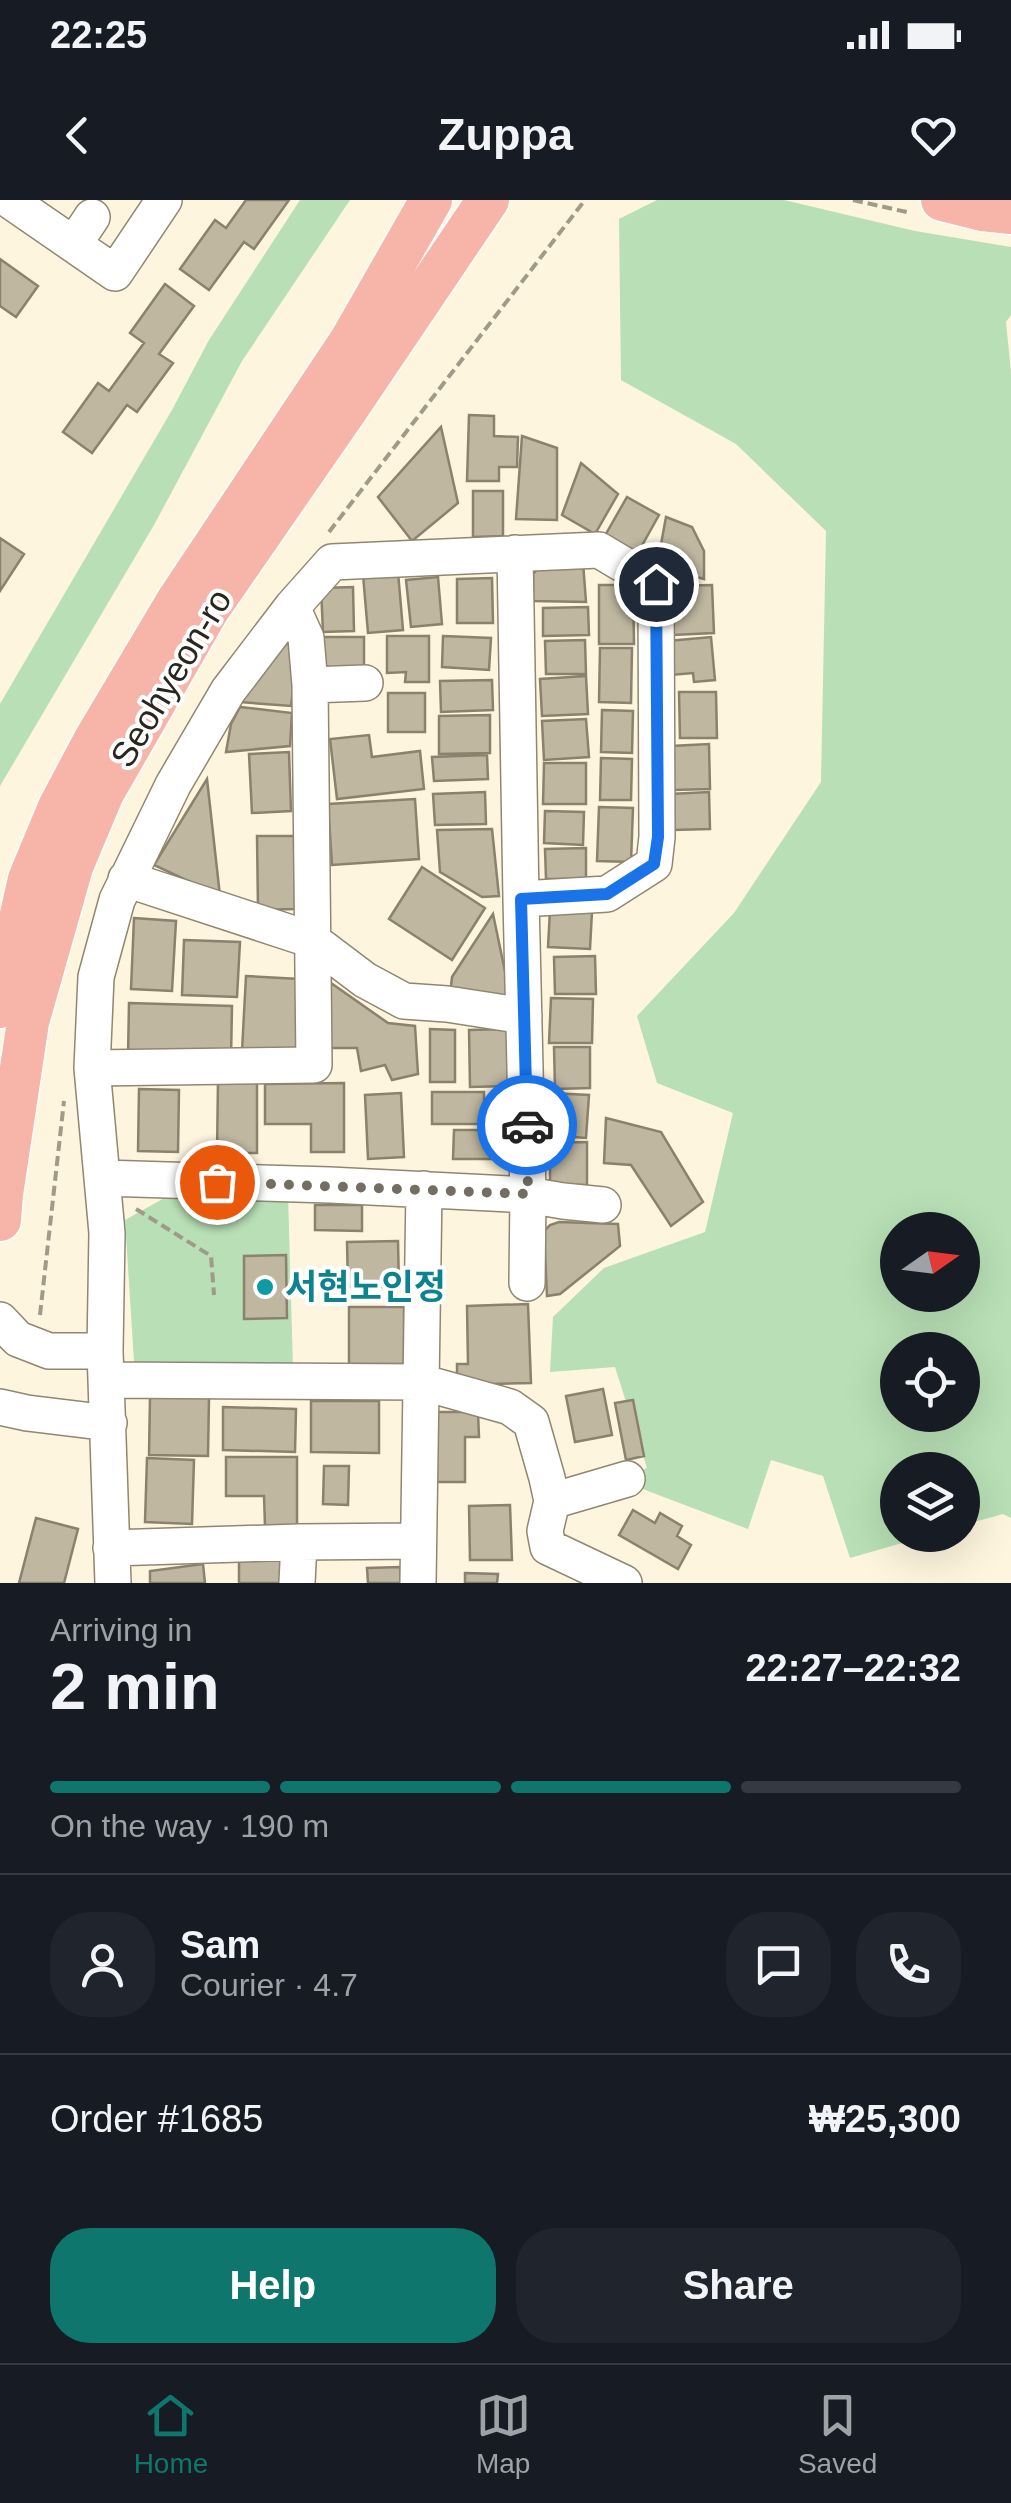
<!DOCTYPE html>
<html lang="en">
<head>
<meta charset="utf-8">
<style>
	body { margin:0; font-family:Helvetica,"Noto Sans KR",sans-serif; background:#20242c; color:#f1f3f6; height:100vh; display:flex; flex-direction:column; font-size:38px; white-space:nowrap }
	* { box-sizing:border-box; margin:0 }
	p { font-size:32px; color:#9ea1a6 }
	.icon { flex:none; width:55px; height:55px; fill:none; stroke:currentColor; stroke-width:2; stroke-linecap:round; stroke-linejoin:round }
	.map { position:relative; height:1383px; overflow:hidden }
	.sheet { display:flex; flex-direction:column; background:#171b24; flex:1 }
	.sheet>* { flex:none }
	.needle { width:65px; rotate:76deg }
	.tools { position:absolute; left:880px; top:1012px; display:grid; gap:20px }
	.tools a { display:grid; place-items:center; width:100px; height:100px; border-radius:50%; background:#171b24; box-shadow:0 10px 40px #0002; font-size:50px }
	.pin { position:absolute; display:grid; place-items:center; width:85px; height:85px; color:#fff; margin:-42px; border:5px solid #fff; border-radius:50%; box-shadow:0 2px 10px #0007 }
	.courier { position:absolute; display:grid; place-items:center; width:100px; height:100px; margin:-50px; border:8px solid #1a73e8; border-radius:50%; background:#fff; color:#222; box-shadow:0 2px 12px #0007 }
	.summary em { font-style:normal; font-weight:800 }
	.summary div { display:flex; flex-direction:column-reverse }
	.summary { display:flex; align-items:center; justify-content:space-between; height:170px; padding:0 50px }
	h1 { font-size:65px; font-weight:800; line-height:75px }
	.bar { display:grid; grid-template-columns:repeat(4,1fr); gap:15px 10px; align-content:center; height:120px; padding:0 50px }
	.bar i { height:12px; border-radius:8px; background:#363941 }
	.bar .on { background:#0f766e }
	.bar p { grid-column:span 4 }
	.line { display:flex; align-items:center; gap:25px; padding:0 50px; border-top:2px solid #363941 }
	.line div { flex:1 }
	.round { display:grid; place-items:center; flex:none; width:105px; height:105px; border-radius:40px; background:#20242c }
	.action { display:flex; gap:20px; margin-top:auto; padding:20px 50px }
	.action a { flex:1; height:115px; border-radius:40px; background:#0f766e; color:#fff; font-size:40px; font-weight:800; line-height:115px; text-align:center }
	.action a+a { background:#20242c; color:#f1f3f6 }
	.status { display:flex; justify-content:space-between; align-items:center; height:70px; padding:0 50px; background:#171b24; direction:ltr }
	.status svg { height:28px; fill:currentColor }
	header { display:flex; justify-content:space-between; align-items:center; height:130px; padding:0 50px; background:#171b24; font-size:45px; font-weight:800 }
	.menu { display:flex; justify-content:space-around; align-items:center; height:140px; border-top:2px solid #363941; background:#171b24; font-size:28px; color:#9ea1a6 }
	.menu a { display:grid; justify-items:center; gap:5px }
	.menu .on { color:#0f766e }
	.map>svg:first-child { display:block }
	.green { fill:#b8dfb5; fill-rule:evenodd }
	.building { fill:#bfb7a0; stroke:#8a826d; stroke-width:2.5 }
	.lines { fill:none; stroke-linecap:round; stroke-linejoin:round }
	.minor-casing { stroke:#8f8772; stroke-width:38 }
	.major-casing { stroke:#fff; stroke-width:45 }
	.path { stroke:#a09a89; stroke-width:4; stroke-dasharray:10 5; stroke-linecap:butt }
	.minor { stroke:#fff; stroke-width:35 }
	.major { stroke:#f7b5a9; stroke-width:42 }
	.done { stroke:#736e61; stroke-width:10; stroke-dasharray:0 18 }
	.route { stroke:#1a73e8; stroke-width:12 }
	.culture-dot { fill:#0f9aa8; stroke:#fff; stroke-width:4 }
	.labels { text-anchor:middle; stroke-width:8; stroke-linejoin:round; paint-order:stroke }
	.street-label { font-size:35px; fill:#29261e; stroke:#fff }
	.culture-label { font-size:35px; font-weight:bold; fill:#0d838f; stroke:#fff; text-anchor:start }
</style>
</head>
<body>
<div class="status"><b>22:25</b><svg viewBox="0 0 49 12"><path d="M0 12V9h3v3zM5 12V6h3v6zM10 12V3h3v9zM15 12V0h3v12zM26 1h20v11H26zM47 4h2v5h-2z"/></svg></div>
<header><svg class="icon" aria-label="back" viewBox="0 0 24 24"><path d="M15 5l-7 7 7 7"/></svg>Zuppa<svg class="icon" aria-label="heart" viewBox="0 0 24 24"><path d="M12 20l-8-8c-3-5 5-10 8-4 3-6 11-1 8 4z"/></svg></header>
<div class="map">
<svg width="1011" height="1383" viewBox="0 0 1011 1383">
	<rect width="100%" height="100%" fill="#fdf5dd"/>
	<!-- green -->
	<path class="green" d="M 300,0 L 350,0 L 242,161 L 154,325 L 0,586 L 0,504 L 172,210 L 209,140 Z
		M 657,0 L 784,0 L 915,31 L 1011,47 L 1011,115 L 1006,122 L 1011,172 L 1011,1318 L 1003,1314 L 963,1325 L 962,1270 L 898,1270 L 898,1335 L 930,1335 L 850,1358 L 823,1276 L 771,1260 L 748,1329 L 619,1280 L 647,1268 L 615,1167 L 550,1172 L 553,1117 L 604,1068 L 705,1032 L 733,913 L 657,883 L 637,816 L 734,713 L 821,582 L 826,331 L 736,244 L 621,180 L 619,19 ZM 898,1030 L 962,1030 L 962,1095 L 898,1095 ZM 898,1150 L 962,1150 L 962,1215 L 898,1215 Z
		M 288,995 L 293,1168 L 145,1174 L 134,1161 L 125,1020 L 168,996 Z"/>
	<!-- building -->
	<path class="building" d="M 246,0 L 289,0 L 254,49 L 244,42 L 209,90 L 180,69 L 215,20 L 226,28 Z
		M 0,59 L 38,86 L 16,117 L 0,106 Z
		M 165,84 L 194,106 L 159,154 L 173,163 L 137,212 L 127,205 L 92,253 L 63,232 L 98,183 L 109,191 L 144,143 L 130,133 Z
		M 469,215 L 494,216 L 494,236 L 518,237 L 517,267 L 499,267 L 499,281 L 467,281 Z
		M 441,227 L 458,303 L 412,341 L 378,297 Z
		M 522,236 L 557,248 L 557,320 L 516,319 Z
		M 581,263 L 618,294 L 595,334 L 562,315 Z
		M 473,291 L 503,291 L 503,336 L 473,337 Z
		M 627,297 L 659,315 L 635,358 L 603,339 Z
		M 666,317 L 692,327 L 704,351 L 704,379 L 657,366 Z
		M 0,338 L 24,354 L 0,391 Z
		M 545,361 L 583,362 L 586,402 L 533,401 L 533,374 Z
		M 398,372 L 403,430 L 368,433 L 363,375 Z
		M 438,377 L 442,424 L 411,427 L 406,380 Z
		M 492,378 L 493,423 L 457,423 L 457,379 Z
		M 599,385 L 633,385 L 634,444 L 599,444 Z
		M 712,385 L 714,433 L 673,435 L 671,386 Z
		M 353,387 L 354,431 L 323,432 L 321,388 Z
		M 588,407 L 589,435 L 543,436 L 543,408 Z
		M 387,436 L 429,436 L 429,482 L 405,482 L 406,472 L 387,473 Z
		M 443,436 L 491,438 L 489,470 L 442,467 Z
		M 318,437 L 364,437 L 364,473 L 319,474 Z
		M 711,437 L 715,480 L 694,482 L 693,473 L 671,475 L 668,441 Z
		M 585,440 L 586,474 L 546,474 L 545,441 Z
		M 285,442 L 298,450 L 291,506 L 239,502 Z
		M 600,448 L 632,448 L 631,503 L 599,502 Z
		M 586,476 L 588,514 L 542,516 L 540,479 Z
		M 492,480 L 493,510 L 441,512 L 440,481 Z
		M 679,492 L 716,492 L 717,538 L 680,538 Z
		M 388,493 L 425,493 L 425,532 L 388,532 Z
		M 240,507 L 292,513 L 290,546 L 226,552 L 231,524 Z
		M 602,510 L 633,511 L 632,553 L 601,552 Z
		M 490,515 L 490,553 L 439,554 L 439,516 Z
		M 586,519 L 589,557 L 544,560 L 542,521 Z
		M 369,535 L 372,557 L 420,551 L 424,589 L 337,599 L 330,539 Z
		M 709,544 L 710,589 L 673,590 L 671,546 Z
		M 289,552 L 291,611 L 252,613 L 249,554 Z
		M 487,555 L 488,579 L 434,581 L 432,557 Z
		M 601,558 L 632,559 L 631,600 L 600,600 Z
		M 544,563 L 586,563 L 586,604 L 543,604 Z
		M 207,579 L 220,696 L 154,665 Z
		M 485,592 L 486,624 L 435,625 L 433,594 Z
		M 709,592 L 710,629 L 672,630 L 670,594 Z
		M 415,599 L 419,659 L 332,665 L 328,604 Z
		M 599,607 L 633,608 L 631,662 L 597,661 Z
		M 545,611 L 584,612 L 583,645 L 544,643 Z
		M 492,629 L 499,696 L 482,697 L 440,672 L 437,630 Z
		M 257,636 L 294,636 L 295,709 L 258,710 Z
		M 586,648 L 586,679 L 546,679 L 545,649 Z
		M 422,667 L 485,708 L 452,760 L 389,719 Z
		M 550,710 L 592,712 L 590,749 L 548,747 Z
		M 493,714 L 511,800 L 450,796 L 452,777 Z
		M 134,718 L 176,721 L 172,791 L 131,789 Z
		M 184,740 L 240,742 L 237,797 L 182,795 Z
		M 595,756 L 596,794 L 555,794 L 554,757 Z
		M 246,776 L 299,779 L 296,853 L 242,851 Z
		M 331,783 L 388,823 L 415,826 L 418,874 L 392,880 L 385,865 L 361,871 L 357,848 L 329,848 Z
		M 551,798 L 593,799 L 592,843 L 549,843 Z
		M 129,803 L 232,806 L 231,858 L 128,856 Z
		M 430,829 L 455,830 L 455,882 L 430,882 Z
		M 507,829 L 509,886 L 470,887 L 469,830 Z
		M 554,847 L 590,847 L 590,888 L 555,889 Z
		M 218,881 L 257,882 L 257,953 L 217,953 Z
		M 344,883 L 344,952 L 311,952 L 311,924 L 265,924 L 265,884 Z
		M 139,889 L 179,890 L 178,952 L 138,951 Z
		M 432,892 L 484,892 L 484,924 L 432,924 Z
		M 401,893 L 404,957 L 368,959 L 365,895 Z
		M 551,893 L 589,895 L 586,938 L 548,935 Z
		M 606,918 L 661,932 L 703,1002 L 671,1026 L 631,965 L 604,963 Z
		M 454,930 L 492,930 L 492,959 L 453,959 Z
		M 587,942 L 587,985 L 550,985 L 550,943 Z
		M 315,1005 L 362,1005 L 362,1031 L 315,1030 Z
		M 559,1022 L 618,1024 L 620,1046 L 560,1094 L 547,1096 L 544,1031 L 550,1025 Z
		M 398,1041 L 399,1087 L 348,1087 L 347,1042 Z
		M 286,1055 L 287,1118 L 244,1119 L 244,1056 Z
		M 528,1104 L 531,1183 L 457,1185 L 457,1164 L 468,1164 L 467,1106 Z
		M 349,1107 L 404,1107 L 404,1164 L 349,1164 Z
		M 603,1189 L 612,1235 L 575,1242 L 566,1196 Z
		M 150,1197 L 209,1198 L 208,1256 L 149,1255 Z
		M 633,1200 L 644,1256 L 626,1260 L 615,1203 Z
		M 311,1201 L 379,1201 L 379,1253 L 311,1252 Z
		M 223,1207 L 296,1209 L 295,1252 L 223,1250 Z
		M 432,1212 L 478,1212 L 479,1237 L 465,1237 L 465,1282 L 432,1282 Z
		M 226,1257 L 297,1257 L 297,1326 L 265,1326 L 264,1296 L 226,1296 Z
		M 147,1258 L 194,1260 L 192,1324 L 145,1322 Z
		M 324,1266 L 349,1266 L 348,1305 L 323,1304 Z
		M 510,1305 L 512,1360 L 470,1360 L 469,1306 Z
		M 633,1310 L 655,1323 L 660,1313 L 682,1326 L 677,1336 L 691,1345 L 678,1369 L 619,1335 Z
		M 36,1318 L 78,1329 L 64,1383 L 19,1383 Z
		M 282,1353 L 282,1383 L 239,1383 L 239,1354 Z
		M 203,1364 L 205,1383 L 150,1383 L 150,1371 Z
		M 400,1367 L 401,1383 L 368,1383 L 367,1368 Z
		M 465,1373 L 498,1374 L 497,1383 L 465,1383 Z"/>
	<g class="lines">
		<!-- minor casing -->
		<g class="minor-casing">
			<path id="minor" d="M 9,0 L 115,73 L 164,0
				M 74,44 L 92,17
				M 515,353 L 521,699
				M 310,485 L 365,483
				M 126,679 L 312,740 L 365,780 L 404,801 L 447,804 L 524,816
				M 92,868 L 314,865 L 310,485 L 306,438 L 292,407
				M 103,978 L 330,985 L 528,995 L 563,1001 L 603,1005
				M 0,1120 L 18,1139 L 49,1151 L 105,1151
				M 107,1180 L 421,1182 L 510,1207 L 531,1222 L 547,1278 L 552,1301 L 545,1331 L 548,1347 L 624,1383
				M 0,1207 L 27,1213 L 109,1223
				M 552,1301 L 627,1279
				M 111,1348 L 299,1342 L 418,1341
				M 113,1383 L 105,1151 L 107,1033 L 92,868 L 96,777 L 117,700 L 173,585 L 228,491 L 292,407 L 332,362 L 599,350 L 656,384 L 657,637 L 654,664 L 607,694 L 521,699 L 528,995 L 527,1083
				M 297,1383 L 299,1342
				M 418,1383 L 424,989"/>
		</g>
		<!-- major casing -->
		<g class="major-casing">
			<path id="major" d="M 942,0 L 982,10 L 1011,13
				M 0,807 L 29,679 L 59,607 L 94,541 L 176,403 L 351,140 L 431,0
				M 0,1020 L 2,994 L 28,822 L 72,667 L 103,593 L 208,410 L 347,209 L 488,0"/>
		</g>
		<!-- path -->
		<path class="path" d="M 853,0 L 911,13
			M 329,332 L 585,0
			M 136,1009 L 211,1056 L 214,1095
			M 40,1115 L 64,901"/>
		<!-- minor -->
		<use href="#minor" class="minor"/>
		<!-- major -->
		<use href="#major" class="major"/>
	</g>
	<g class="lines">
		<!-- done -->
		<path class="done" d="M 217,982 L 528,994 L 527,925"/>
		<!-- route -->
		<path class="route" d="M 527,925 L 521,699 L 607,694 L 654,664 L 658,637 L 656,384"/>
	</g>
	<!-- markers -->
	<circle class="culture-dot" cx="265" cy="1087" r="10"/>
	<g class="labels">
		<!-- street labels -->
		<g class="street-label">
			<text transform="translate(171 478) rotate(-59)" y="12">Seohyeon-ro</text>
		</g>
		<!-- culture labels -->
		<g class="culture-label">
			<text x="285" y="1099">서현노인정</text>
		</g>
	</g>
</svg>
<div class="tools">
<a><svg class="needle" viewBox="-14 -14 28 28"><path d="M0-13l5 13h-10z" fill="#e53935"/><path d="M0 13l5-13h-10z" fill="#9ea1a6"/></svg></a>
<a><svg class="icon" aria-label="locate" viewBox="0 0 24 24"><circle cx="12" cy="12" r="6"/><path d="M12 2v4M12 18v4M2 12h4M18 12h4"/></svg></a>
<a><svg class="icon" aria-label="layers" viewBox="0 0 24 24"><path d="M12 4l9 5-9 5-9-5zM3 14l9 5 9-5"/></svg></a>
</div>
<div class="pin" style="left:217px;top:982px;background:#ea580c"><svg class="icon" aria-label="bag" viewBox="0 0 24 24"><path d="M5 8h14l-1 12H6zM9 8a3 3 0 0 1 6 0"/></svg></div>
<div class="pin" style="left:656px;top:384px;background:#1f2937"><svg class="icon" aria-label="home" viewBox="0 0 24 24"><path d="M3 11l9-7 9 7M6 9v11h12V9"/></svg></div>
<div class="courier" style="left:527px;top:925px"><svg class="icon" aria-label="car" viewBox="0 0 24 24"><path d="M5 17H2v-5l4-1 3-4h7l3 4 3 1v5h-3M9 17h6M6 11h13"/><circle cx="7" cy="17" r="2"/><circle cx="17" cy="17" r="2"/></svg></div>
</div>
<section class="sheet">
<div class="summary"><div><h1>2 min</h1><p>Arriving in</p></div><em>22:27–22:32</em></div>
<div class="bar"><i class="on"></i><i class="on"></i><i class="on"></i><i></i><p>On the way · 190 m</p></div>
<div class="line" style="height:180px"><a class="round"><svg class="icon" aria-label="person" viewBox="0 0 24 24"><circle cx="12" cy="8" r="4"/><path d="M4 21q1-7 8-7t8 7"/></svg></a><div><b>Sam</b><p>Courier · 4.7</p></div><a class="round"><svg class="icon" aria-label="chat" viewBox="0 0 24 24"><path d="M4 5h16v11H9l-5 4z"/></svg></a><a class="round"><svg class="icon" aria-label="phone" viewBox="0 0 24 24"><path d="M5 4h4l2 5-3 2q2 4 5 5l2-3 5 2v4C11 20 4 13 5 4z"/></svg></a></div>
<div class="line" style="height:130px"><div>Order #1685</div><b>₩25,300</b></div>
<div class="action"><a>Help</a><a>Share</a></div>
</section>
<nav class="menu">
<a class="on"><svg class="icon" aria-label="home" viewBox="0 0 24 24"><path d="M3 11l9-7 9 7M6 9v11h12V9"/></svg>Home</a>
<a><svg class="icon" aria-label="map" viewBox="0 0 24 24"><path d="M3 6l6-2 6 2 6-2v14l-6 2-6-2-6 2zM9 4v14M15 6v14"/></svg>Map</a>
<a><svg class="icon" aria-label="saved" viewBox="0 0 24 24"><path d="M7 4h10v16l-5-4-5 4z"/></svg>Saved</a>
</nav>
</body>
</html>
